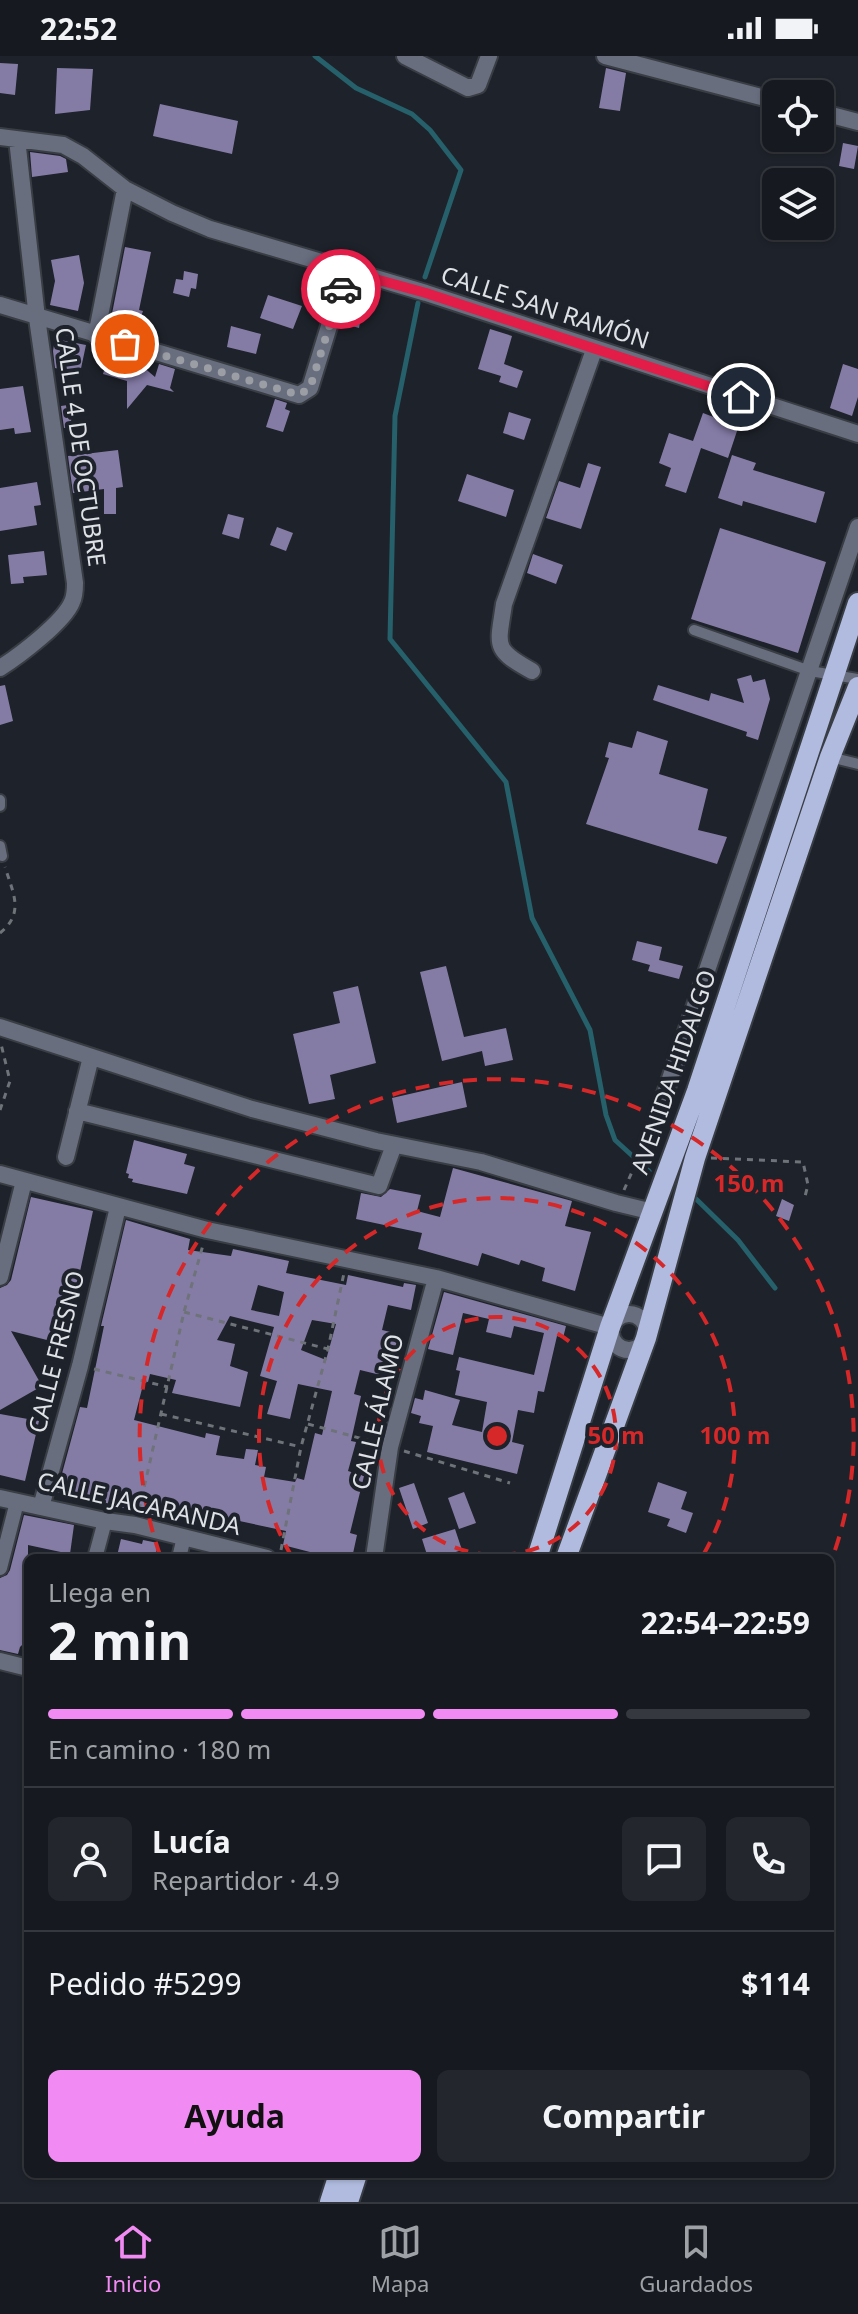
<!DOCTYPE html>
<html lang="es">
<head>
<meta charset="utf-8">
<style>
	body { margin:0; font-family:"Noto Sans",sans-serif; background:#23272d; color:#f1f3f6; height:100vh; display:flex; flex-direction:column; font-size:30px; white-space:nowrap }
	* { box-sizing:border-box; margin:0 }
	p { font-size:26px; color:#9ea1a5 }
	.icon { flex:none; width:44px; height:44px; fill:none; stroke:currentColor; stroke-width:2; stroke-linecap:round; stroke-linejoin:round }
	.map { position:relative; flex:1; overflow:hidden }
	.details { position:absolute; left:24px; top:1498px; width:810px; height:624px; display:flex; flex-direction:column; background:#161a20; border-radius:12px; box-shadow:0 2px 6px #0004,0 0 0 2px #35383e }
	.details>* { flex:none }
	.buttons { position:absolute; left:762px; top:24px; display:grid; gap:16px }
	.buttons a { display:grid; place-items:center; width:72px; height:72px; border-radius:12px; background:#161a20; box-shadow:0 2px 6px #0004,0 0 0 2px #35383e; font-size:40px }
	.pin { position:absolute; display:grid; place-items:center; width:68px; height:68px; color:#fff; margin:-34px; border:4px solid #fff; border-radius:50%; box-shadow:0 2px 8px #0007 }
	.courier { position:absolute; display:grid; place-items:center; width:80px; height:80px; margin:-40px; border:6px solid #e11d48; border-radius:50%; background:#fff; color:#222; box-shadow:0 2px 10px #0007 }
	.overview em { font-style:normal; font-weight:700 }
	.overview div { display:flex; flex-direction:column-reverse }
	.overview { display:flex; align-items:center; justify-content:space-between; height:136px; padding:0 24px }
	h1 { font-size:52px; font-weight:700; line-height:60px }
	.bar { display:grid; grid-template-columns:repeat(4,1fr); gap:12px 8px; align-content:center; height:96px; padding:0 24px }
	.bar i { height:10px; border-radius:6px; background:#35383e }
	.bar .on { background:#f28af3 }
	.bar p { grid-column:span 4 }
	.line { display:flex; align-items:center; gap:20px; padding:0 24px; border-top:2px solid #35383e }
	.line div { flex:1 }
	.round { display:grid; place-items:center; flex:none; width:84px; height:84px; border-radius:12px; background:#23272d }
	.button { display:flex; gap:16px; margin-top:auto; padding:16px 24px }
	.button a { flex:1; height:92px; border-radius:12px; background:#f28af3; color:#111; font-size:32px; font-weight:700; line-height:92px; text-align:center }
	.button a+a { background:#23272d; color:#f1f3f6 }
	.status { display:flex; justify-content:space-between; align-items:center; height:56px; padding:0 40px; background:#161a20; direction:ltr }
	.status svg { height:22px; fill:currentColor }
	.dock { display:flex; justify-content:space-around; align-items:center; height:112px; border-top:2px solid #35383e; background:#161a20; font-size:22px; color:#9ea1a5 }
	.dock a { display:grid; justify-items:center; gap:4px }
	.dock .on { color:#f28af3 }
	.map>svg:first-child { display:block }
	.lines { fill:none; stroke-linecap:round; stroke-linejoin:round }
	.stream { stroke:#25606b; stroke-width:5 }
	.building { fill:#857ca6; fill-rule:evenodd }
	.service-casing { stroke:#393d44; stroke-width:14 }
	.pedestrian-casing { stroke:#393d44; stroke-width:18 }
	.minor-casing { stroke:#393d44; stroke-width:20 }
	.primary-casing { stroke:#393d44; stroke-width:24 }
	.path { stroke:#6e7279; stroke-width:3; stroke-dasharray:6 6; stroke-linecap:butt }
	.service { stroke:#696e7f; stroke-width:10 }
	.pedestrian { stroke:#696e7f; stroke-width:14 }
	.minor { stroke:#696e7f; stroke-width:16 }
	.primary { stroke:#b0bbdf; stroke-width:20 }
	.done { stroke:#9b9ea4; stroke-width:8; stroke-dasharray:0 14.4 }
	.route { stroke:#e11d48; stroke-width:10 }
	.ring { fill:none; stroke:#d62828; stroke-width:4; stroke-dasharray:14 10 }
	.labels { text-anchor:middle; stroke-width:8; stroke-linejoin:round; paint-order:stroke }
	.street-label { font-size:24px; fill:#dee1e6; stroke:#1e222a }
	.centre { fill:#d62828; stroke:#1e222a; stroke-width:4 }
	.ring-label { font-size:24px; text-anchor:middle; font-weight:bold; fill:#d62828; stroke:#1e222a; stroke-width:8; stroke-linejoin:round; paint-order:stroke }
</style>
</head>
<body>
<div class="status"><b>22:52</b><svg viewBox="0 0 49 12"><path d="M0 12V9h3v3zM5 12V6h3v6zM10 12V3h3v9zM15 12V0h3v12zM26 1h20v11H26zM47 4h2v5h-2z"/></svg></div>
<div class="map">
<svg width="858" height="2146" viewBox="0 0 858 2146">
	<rect width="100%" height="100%" fill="#1e222a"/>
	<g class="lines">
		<!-- stream -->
		<path class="stream" d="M 315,0 L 356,32 L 412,58 L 430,74 L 461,114 L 425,221
			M 418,247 L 395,360 L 390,583 L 506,726 L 532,862 L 590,974 L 606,1059 L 615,1084 L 649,1115
			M 691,1138 L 738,1184 L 775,1232"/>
	</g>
	<!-- building -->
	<path class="building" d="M 0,7 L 18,8 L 15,39 L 0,37 Z
		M 57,12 L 93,13 L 90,54 L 55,58 Z
		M 606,12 L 626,17 L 620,55 L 599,52 Z
		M 160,48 L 238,65 L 232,98 L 153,80 Z
		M 843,87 L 858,90 L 854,113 L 839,110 Z
		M 30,96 L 60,100 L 66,103 L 68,116 L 32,121 Z
		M 125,191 L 151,196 L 139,254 L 143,255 L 135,278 L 110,268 Z
		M 79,199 L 84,227 L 78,255 L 50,249 L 55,225 L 51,204 Z
		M 184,215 L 198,218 L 196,233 L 191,232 L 189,241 L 173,237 L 176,223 L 183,224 Z
		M 353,229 L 366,232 L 359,272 L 341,267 Z
		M 268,239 L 302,250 L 293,273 L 260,262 Z
		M 231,270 L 261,278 L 256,298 L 227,291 Z
		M 490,273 L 512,280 L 504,308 L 523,315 L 517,332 L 499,326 L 501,320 L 478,313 Z
		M 55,283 L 86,289 L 80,317 L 55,312 L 53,295 Z
		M 110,294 L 129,299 L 155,321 L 159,308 L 175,313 L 170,332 L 174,336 L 147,329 L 127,353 L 127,325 L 103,318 Z
		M 843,308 L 858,313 L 858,341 L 852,360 L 830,352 Z
		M 23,330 L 31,376 L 15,378 L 14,372 L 0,374 L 0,333 Z
		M 275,343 L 287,347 L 285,353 L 290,355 L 283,376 L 266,371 Z
		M 74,348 L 70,371 L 64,372 L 61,350 Z
		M 509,356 L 531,363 L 524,384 L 503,377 Z
		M 703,357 L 724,365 L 725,361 L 740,366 L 728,402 L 701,392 L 686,437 L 665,430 L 671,412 L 659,407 L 669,377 L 693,385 Z
		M 118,394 L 123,431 L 116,432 L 116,458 L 104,458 L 104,433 L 73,437 L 68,400 Z
		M 732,399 L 756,407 L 753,414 L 825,436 L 816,467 L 743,445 L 742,450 L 718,442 Z
		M 588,407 L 601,411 L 581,473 L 546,462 L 559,425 L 580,432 Z
		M 467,418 L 514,434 L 506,461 L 458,445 Z
		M 37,426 L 41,449 L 34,450 L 37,469 L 0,475 L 0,432 Z
		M 228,458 L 244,462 L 239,483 L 222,478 Z
		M 277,471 L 293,477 L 286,495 L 270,489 Z
		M 720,472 L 826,506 L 798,597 L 691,563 Z
		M 44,495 L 47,519 L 23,521 L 24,527 L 11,528 L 8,499 Z
		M 533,498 L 563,509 L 556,528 L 527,517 Z
		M 751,619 L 753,626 L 765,623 L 770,643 L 758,684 L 746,680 L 747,676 L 653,644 L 658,629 L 709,645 L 711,637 L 744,647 L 737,623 Z
		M 5,629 L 13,665 L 0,669 L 0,630 Z
		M 637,675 L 668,685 L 659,718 L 708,733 L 698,774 L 727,781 L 717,808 L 586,768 L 609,702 L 605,701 L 609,686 L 632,692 Z
		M 637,885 L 662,891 L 659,904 L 683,910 L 679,923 L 648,915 L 650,909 L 632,904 Z
		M 446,910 L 464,981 L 506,972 L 513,1004 L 485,1010 L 482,995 L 442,1005 L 420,916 Z
		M 358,930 L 376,1007 L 330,1019 L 335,1043 L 309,1048 L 293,978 L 340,967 L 333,936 Z
		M 462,1026 L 467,1051 L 397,1067 L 392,1042 Z
		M 134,1084 L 187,1098 L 184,1108 L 195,1111 L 187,1138 L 132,1126 L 133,1123 L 128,1122 L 129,1118 L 126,1117 Z
		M 453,1112 L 572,1145 L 565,1170 L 591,1176 L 575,1235 L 542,1225 L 545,1212 L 521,1204 L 519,1209 L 482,1197 L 478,1210 L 418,1193 L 422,1177 L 356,1163 L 361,1137 L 381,1141 L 390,1133 L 421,1139 L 417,1155 L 440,1161 Z
		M 31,1141 L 93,1155 L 73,1248 L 67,1262 L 64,1261 L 60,1268 L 55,1286 L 11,1275 L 42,1330 L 0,1354 L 0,1232 L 7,1229 L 11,1224 Z
		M 782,1143 L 794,1149 L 789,1165 L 776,1160 Z
		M 126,1164 L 190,1183 L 188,1194 L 231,1200 L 233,1193 L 289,1205 L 286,1217 L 346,1229 L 348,1219 L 403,1231 L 404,1227 L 416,1229 L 411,1254 L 388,1249 L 382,1274 L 399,1278 L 389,1321 L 360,1314 L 354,1338 L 361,1340 L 351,1385 L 356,1386 L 348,1415 L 364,1420 L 350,1477 L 357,1479 L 352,1502 L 333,1502 L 283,1489 L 286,1475 L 159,1448 L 157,1460 L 57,1436 L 80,1351 L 87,1352 L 104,1270 L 101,1270 ZM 258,1229 L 284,1236 L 279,1260 L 251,1254 ZM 230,1260 L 274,1271 L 260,1320 L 277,1325 L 267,1358 L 290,1363 L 298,1328 L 332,1335 L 322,1379 L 315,1377 L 304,1424 L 297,1422 L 295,1426 L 264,1421 L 266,1411 L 255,1409 L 258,1394 L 246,1393 L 244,1403 L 216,1399 L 220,1380 L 206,1377 L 205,1382 L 134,1364 L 144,1325 L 148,1326 L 150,1318 L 176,1324 L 172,1337 L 240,1351 L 248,1316 L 230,1310 L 235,1288 L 217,1284 ZM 312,1264 L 336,1268 L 326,1304 L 301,1294 Z
		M 444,1236 L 566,1270 L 563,1282 L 557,1280 L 544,1336 L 538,1335 L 534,1357 L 518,1354 L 512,1386 L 524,1389 L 517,1418 L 427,1396 L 433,1370 L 419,1367 L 421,1360 L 411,1357 L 415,1342 L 423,1344 L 425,1334 L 460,1344 L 452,1369 L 482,1376 L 487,1346 L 455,1339 L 460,1315 L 456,1314 L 459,1301 L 534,1319 L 544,1277 L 514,1270 L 511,1282 L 486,1276 L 489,1263 L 463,1257 L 453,1299 L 428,1293 Z
		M 0,1358 L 39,1365 L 25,1425 L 0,1419 Z
		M 658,1426 L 687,1436 L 681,1453 L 693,1457 L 686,1477 L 667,1470 L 670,1463 L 648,1456 Z
		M 414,1427 L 428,1467 L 413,1473 L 399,1432 Z
		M 464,1436 L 476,1467 L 459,1473 L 448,1442 Z
		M 24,1459 L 74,1469 L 70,1498 L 28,1489 L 28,1583 L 20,1591 L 18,1598 L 0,1594 L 0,1522 L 7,1519 L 10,1514 Z
		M 455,1473 L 462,1494 L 437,1502 L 428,1502 L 422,1483 Z
		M 121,1483 L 142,1488 L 143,1484 L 158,1487 L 155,1502 L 117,1500 Z"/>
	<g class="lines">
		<!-- service casing -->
		<g class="service-casing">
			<path id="service" d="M 694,574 L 810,615 L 858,623
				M 830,701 L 858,708
				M 0,744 L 0,750
				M 0,790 L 2,800"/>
		</g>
		<!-- pedestrian casing -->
		<g class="pedestrian-casing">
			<path id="pedestrian" d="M 95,1502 L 105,1465
				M 179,1502 L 184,1481
				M 0,1512 L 17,1446"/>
		</g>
		<!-- minor casing -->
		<g class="minor-casing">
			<path id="minor" d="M 405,0 L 468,32 L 478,29 L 489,0
				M 605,0 L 776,45
				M 820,56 L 858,66
				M 0,81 L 63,89 L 83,100 L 125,133 L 172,157 L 210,173 L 426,237 L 858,378
				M 0,249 L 299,339 L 310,332 L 346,215
				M 96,280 L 125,133
				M 0,612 C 19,600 64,566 72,546 C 75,540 75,533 75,527 L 37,262 L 17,83
				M 532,615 C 492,593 498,590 504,548 L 594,294
				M 0,971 L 252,1053 L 376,1085 L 481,1106 L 616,1147 L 653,1156
				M 77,1055 L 379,1130 L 394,1089
				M 657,1061 L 858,471
				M 66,1101 L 91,1001
				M 0,1118 L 207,1174 L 436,1222 L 610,1271
				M 0,1221 L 24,1125
				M611 1276a18 18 0 1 1 36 0a18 18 0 1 1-36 0Z
				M 0,1442 L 105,1465 L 135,1469 L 267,1502
				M 41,1451 L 80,1310 L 118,1151
				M 374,1502 L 390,1391 L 436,1222
				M 0,1605 L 28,1612"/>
		</g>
		<!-- primary casing -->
		<g class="primary-casing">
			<path id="primary" d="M 537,1502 L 610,1271 L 697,1035 L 858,547
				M 566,1502 L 646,1282 L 695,1102 L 830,701 L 858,631
				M 330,2146 L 339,2118
				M 348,2146 L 357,2118"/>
		</g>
		<!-- path -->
		<path class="path" d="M 0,877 C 25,857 13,837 5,811
			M 0,1054 L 10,1025 L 1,988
			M 711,1102 L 803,1106 L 808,1129 L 804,1144
			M 624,1134 L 650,1075
			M 184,1256 L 328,1293
			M 94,1313 L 168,1331
			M 161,1358 L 301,1391
			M 308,1368 L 374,1386
			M 404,1395 L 510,1427
			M 139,1454 L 184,1256 L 203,1189
			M 281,1494 L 301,1391 L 328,1293 L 344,1217"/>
		<!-- service -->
		<use href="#service" class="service"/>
		<!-- pedestrian -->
		<use href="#pedestrian" class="pedestrian"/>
		<!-- minor -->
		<use href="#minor" class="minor"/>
		<!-- primary -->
		<use href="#primary" class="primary"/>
	</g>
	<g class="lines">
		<!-- done -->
		<path class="done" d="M 125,288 L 299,339 L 310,332 L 341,233"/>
		<!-- route -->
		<path class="route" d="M 341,233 L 346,215 L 426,237 L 741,341"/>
	</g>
	<!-- distance rings -->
	<g class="ring">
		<circle cx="497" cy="1380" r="119"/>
		<path d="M292 1501A238 238 0 1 1 702 1501"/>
		<path d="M160 1499A357 357 0 1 1 830 1508"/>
	</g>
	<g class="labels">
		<!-- street labels -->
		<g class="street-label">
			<text transform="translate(545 252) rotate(18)" y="8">CALLE SAN RAMÓN</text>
			<text transform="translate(80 391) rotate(82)" y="8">CALLE 4 DE OCTUBRE</text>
			<text transform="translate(674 1016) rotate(-71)" y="8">AVENIDA HIDALGO</text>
			<text transform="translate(57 1296) rotate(-76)" y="8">CALLE FRESNO</text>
			<text transform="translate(378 1356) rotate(-77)" y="8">CALLE ÁLAMO</text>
			<text transform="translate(139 1448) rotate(13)" y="8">CALLE JACARANDA</text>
		</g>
	</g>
	<circle cx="497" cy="1380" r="12" class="centre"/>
	<g class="ring-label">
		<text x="749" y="1136">150 m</text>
		<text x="616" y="1388">50 m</text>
		<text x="735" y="1388">100 m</text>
	</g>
</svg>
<div class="buttons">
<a><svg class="icon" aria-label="locate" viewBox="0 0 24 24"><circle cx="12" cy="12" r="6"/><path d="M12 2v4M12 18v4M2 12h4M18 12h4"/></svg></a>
<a><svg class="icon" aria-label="layers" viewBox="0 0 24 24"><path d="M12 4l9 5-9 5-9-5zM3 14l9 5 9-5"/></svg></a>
</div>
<div class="pin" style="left:125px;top:288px;background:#ea580c"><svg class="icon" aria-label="bag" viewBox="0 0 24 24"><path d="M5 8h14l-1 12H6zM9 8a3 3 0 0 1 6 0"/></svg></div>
<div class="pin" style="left:741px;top:341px;background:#1f2937"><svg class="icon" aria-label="home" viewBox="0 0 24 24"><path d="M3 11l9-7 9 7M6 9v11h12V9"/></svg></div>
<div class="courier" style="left:341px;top:233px"><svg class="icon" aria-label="car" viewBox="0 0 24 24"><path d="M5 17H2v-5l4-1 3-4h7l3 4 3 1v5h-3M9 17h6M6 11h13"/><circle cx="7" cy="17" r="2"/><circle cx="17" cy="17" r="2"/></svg></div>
<section class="details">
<div class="overview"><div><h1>2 min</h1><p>Llega en</p></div><em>22:54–22:59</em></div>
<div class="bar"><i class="on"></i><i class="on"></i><i class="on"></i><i></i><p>En camino · 180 m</p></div>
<div class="line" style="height:144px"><a class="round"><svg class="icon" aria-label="person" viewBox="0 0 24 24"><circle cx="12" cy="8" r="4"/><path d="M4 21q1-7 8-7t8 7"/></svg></a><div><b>Lucía</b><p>Repartidor · 4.9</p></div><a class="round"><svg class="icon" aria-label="chat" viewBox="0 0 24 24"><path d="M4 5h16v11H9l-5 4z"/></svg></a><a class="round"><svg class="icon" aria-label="phone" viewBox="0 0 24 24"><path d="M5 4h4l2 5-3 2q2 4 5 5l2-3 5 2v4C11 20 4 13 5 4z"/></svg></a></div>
<div class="line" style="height:104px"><div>Pedido #5299</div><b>$114</b></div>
<div class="button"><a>Ayuda</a><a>Compartir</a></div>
</section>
</div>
<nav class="dock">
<a class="on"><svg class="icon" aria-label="home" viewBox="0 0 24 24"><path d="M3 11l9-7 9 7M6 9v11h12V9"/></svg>Inicio</a>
<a><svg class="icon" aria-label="map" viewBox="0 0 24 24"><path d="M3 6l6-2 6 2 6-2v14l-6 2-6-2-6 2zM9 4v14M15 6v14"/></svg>Mapa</a>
<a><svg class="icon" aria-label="saved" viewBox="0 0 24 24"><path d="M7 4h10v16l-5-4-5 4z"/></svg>Guardados</a>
</nav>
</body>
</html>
